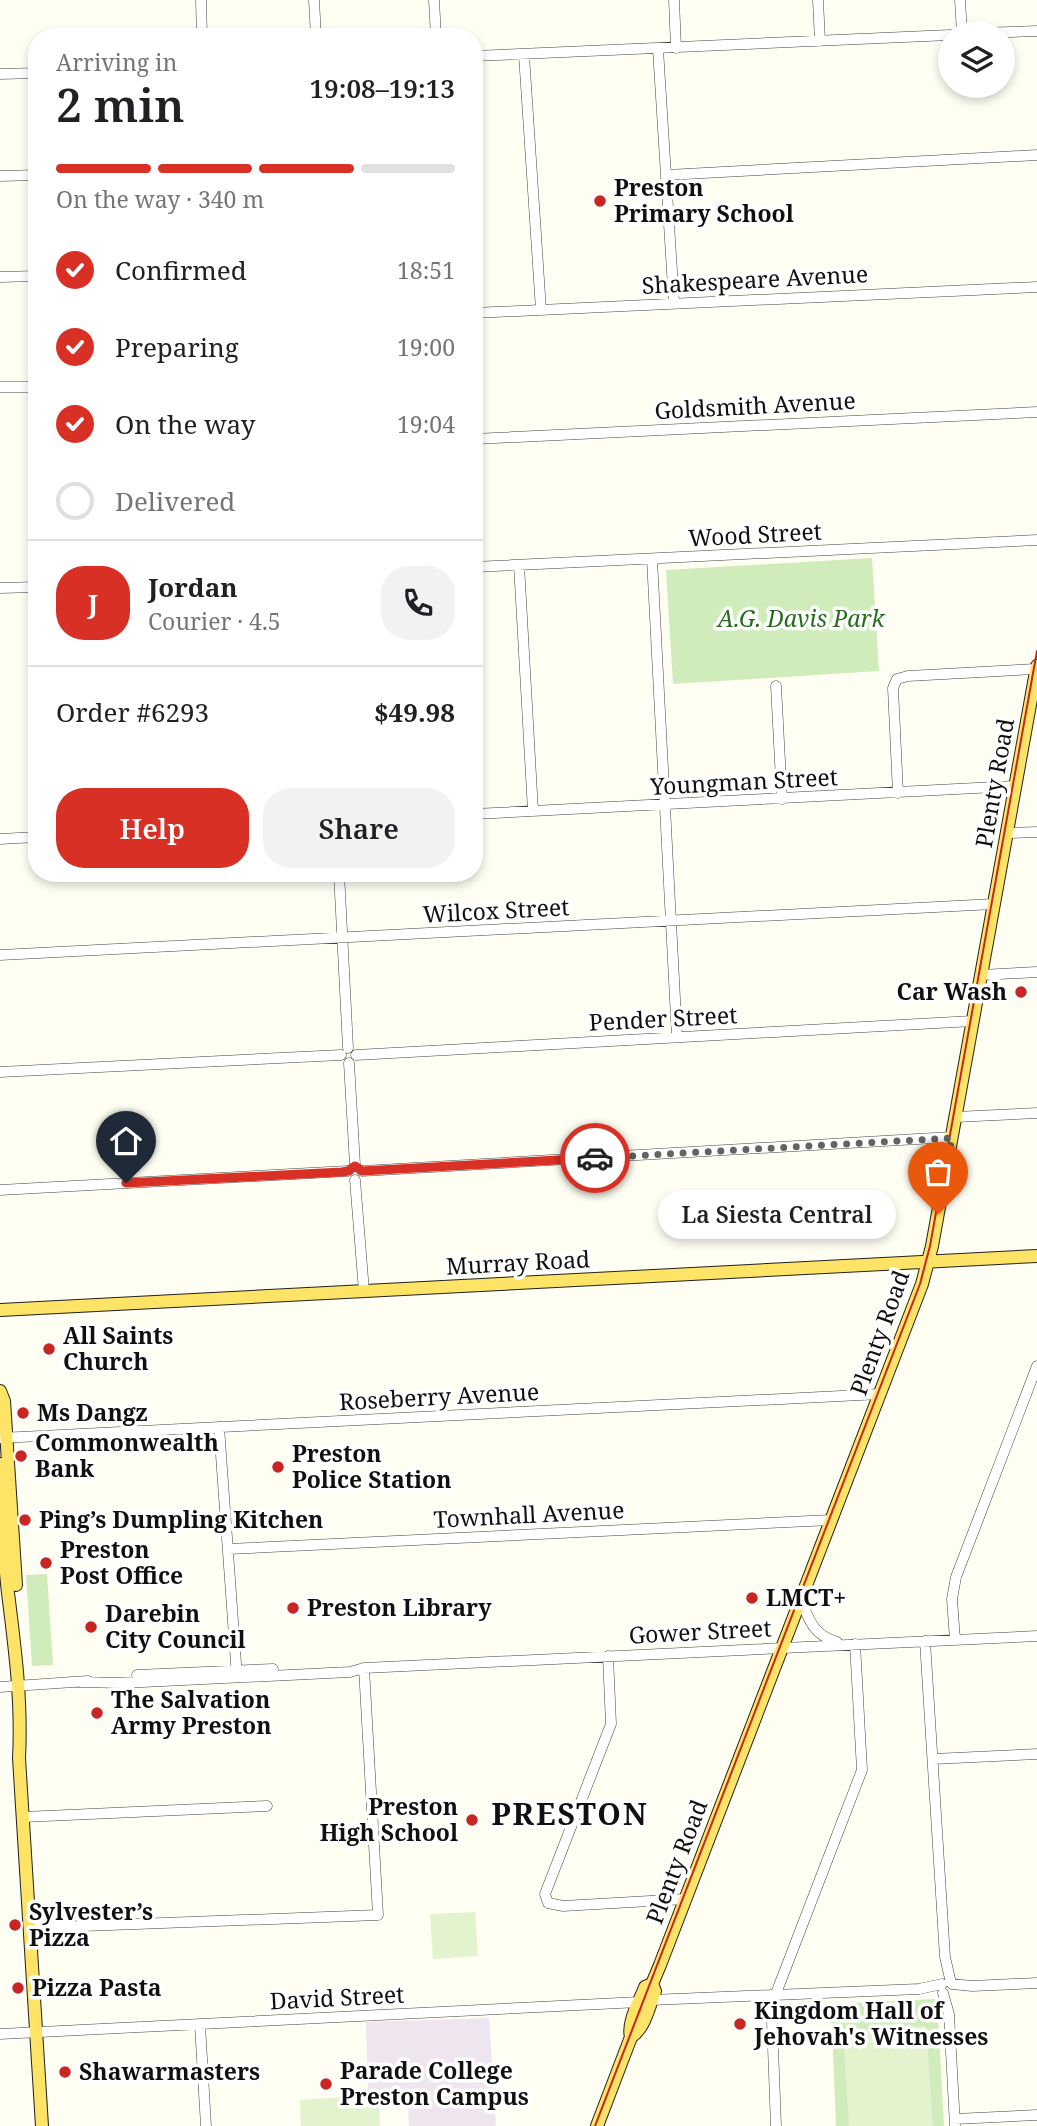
<!DOCTYPE html>
<html lang="en">
<head>
<meta charset="utf-8">
<style>
	body { margin:0; font-family:"Noto Serif",serif; background:#f2f2f2; color:#202124; height:100vh; display:flex; flex-direction:column; font-size:26px; white-space:nowrap }
	* { box-sizing:border-box; margin:0 }
	p { font-size:23px; color:#757577 }
	.icon { flex:none; width:38px; height:38px; fill:none; stroke:currentColor; stroke-width:2; stroke-linecap:round; stroke-linejoin:round }
	.map { position:relative; flex:1; overflow:hidden }
	.sheet { position:absolute; left:28px; top:28px; width:455px; height:854px; display:flex; flex-direction:column; background:#fff; border-radius:28px; box-shadow:0 4px 10px #0003 }
	.sheet>* { flex:none }
	.tools { position:absolute; left:938px; top:21px; display:grid; gap:14px }
	.tools a { display:grid; place-items:center; width:77px; height:77px; border-radius:50%; background:#fff; box-shadow:0 4px 10px #0003; font-size:35px }
	.pin { position:absolute; display:grid; place-items:center; width:60px; height:60px; color:#fff; margin:-72px -30px; border-radius:50% 50% 50% 0; rotate:-45deg; box-shadow:0 0 7px #0007 }
	.pin .icon { rotate:45deg }
	.courier { position:absolute; display:grid; place-items:center; width:70px; height:70px; margin:-35px; border:5px solid #d93025; border-radius:50%; background:#fff; color:#222; box-shadow:0 2px 9px #0007 }
	.bubble { position:absolute; height:49px; border-radius:24px; background:#fff; box-shadow:0 4px 10px #0003; font-size:23px; font-weight:600; line-height:49px; text-align:center }
	.head em { font-style:normal; font-weight:600 }
	.head div { display:flex; flex-direction:column-reverse }
	.head { display:flex; align-items:center; justify-content:space-between; height:119px; padding:0 28px }
	h1 { font-size:46px; font-weight:600; line-height:52px }
	.bar { display:grid; grid-template-columns:repeat(4,1fr); gap:10px 7px; align-content:center; height:84px; padding:0 28px }
	.bar i { height:9px; border-radius:5px; background:#e0e0e0 }
	.bar .active { background:#d93025 }
	.bar p { grid-column:span 4 }
	.line { display:flex; align-items:center; gap:18px; padding:0 28px; border-top:2px solid #e0e0e0 }
	.line div { flex:1 }
	.round { display:grid; place-items:center; flex:none; width:74px; height:74px; border-radius:28px; background:#f2f2f2 }
	ol { padding:0 28px; list-style:none }
	li { display:flex; align-items:center; gap:21px; height:77px }
	li p { margin-inline-start:auto }
	li .icon { padding:7px; border-radius:50%; background:#d93025; color:#fff; stroke-width:4 }
	li:last-child { color:#757577 }
	li i { width:38px; height:38px; border:4px solid #e0e0e0; border-radius:50% }
	.action { display:flex; gap:14px; margin-top:auto; padding:14px 28px }
	.action a { flex:1; height:80px; border-radius:28px; background:#d93025; color:#fff; font-size:28px; font-weight:600; line-height:80px; text-align:center }
	.action a+a { background:#f2f2f2; color:#202124 }
	.map>svg:first-child { display:block }
	.industrial { fill:#eee5ef }
	.green { fill:#d0ecbb }
	.pitch { fill:#e3f3cd }
	.lines { fill:none; stroke-linecap:round; stroke-linejoin:round }
	.minor-casing { stroke:#434343; stroke-width:11 }
	.major-casing { stroke:#212121; stroke-width:14 }
	.minor { stroke:#fff; stroke-width:10 }
	.major { stroke:#fde366; stroke-width:12 }
	.tram { stroke:#c72622; stroke-width:2 }
	.done { stroke:#64635f; stroke-width:7; stroke-dasharray:0 12.6 }
	.route { stroke:#d93025; stroke-width:9 }
	.poi-dot { fill:#c72622; stroke:#fff; stroke-width:2.5 }
	.labels { text-anchor:middle; stroke-width:7; stroke-linejoin:round; paint-order:stroke }
	.poi-label { font-size:23px; font-weight:bold; fill:#101010; stroke:#fff; text-anchor:start }
	.street-label { font-size:23px; fill:#101010; stroke:#fff }
	.park-label { font-size:23px; font-style:italic; fill:#276c1d; stroke:#fff }
	.district-label { font-size:30px; font-weight:bold; letter-spacing:2px; fill:#101010; stroke:#fff }
</style>
</head>
<body>
<div class="map">
<svg width="1037" height="2126" viewBox="0 0 1037 2126">
	<rect width="100%" height="100%" fill="#fffef3"/>
	<!-- industrial -->
	<path class="industrial" d="M 489,2018 L 496,2126 L 409,2126 L 408,2107 L 396,2105 L 379,2092 L 368,2093 L 366,2022 Z"/>
	<!-- green -->
	<path class="green" d="M 872,558 L 879,671 L 673,684 L 666,570 Z
		M 47,1574 L 53,1665 L 32,1666 L 26,1575 Z
		M 937,1999 L 944,2126 L 836,2126 L 831,2004 Z"/>
	<!-- pitch -->
	<path class="pitch" d="M 475,1912 L 478,1956 L 433,1959 L 430,1914 Z
		M 926,2026 L 933,2126 L 849,2126 L 843,2031 Z
		M 379,2095 L 380,2126 L 301,2126 L 300,2100 Z"/>
	<g class="lines">
		<!-- minor casing -->
		<g class="minor-casing">
			<path id="minor" d="M 201,0 L 202,37
				M 314,0 L 316,37
				M 434,0 L 436,37
				M 674,0 L 676,48
				M 818,0 L 820,41
				M 960,0 L 962,33
				M 978,33 L 1037,31
				M 658,49 L 674,303
				M 524,55 L 541,310
				M 474,56 L 950,35
				M 0,74 L 37,73
				M 667,175 L 1037,155
				M 0,176 L 37,175
				M 0,277 L 37,276
				M 474,313 L 1037,287
				M 0,387 L 37,387
				M 474,439 L 1037,412
				M 652,559 L 677,1037
				M 519,565 L 533,811
				M 474,567 L 1037,540
				M 0,588 L 37,587
				M 776,686 L 782,799
				M 898,793 L 893,688 L 897,679 L 908,676 L 1036,669
				M 474,814 L 1015,786
				M 1007,833 L 1037,832
				M 0,839 L 37,837
				M 339,873 L 348,1048
				M 0,955 L 994,904
				M 981,975 L 1037,972
				M 356,1055 L 973,1021
				M 349,1063 L 355,1165
				M 0,1072 L 341,1055
				M 955,1117 L 1037,1113
				M 362,1171 L 952,1137
				M 355,1180 L 364,1291
				M 0,1190 L 348,1171
				M 219,1427 L 237,1677
				M 0,1438 L 880,1394
				M 228,1549 L 831,1520
				M 801,1601 C 810,1622 814,1635 837,1642
				M 955,1640 L 952,1599 L 956,1577 L 1037,1366
				M 925,1641 L 945,1957 L 951,1983
				M 608,1656 L 611,1724 L 545,1894 L 548,1903 L 563,1906 L 685,1899
				M 137,1675 L 273,1669
				M 81,1682 L 122,1683 L 350,1672 L 364,1668 L 1037,1636
				M 0,1687 L 88,1681
				M 933,1759 L 1037,1754
				M 23,1817 L 267,1806
				M 30,1928 L 378,1915 L 364,1668
				M 952,1984 L 972,1986 L 1037,1983
				M 943,1993 L 949,2014 L 955,2126
				M 771,1995 L 776,2126
				M 775,1996 L 862,1770 L 855,1644
				M 651,2000 L 919,1989 L 942,1984
				M 200,2025 L 206,2126
				M 0,2034 L 640,2002
				M 955,2119 L 1037,2115"/>
		</g>
		<!-- major casing -->
		<g class="major-casing">
			<path id="major" d="M 0,1310 L 1037,1256
				M 0,1391 L 4,1401 L 16,1585
				M 0,1464 C 2,1507 3,1550 8,1593 C 15,1648 22,1702 19,1758 L 42,2126
				M 631,2037 C 645,2028 649,2006 655,1991 L 652,1984
				M 597,2126 L 631,2037 C 627,2022 640,2001 645,1987 L 652,1984 L 660,1965 L 922,1284 L 932,1246 L 1037,666"/>
		</g>
		<!-- minor -->
		<use href="#minor" class="minor"/>
		<!-- major -->
		<use href="#major" class="major"/>
		<!-- tram -->
		<path class="tram" d="M 595,2126 L 920,1284 L 930,1246 L 1037,651"/>
	</g>
	<g class="lines">
		<!-- done -->
		<path class="done" d="M 595,1158 L 952,1138 L 938,1214"/>
		<!-- route -->
		<path class="route" d="M 126,1183 L 342,1172 L 348,1171 L 355,1166 L 362,1171 L 595,1158"/>
	</g>
	<!-- markers -->
	<g class="poi-dot">
		<circle cx="600" cy="201" r="7"/>
		<circle cx="1021" cy="992" r="7"/>
		<circle cx="49" cy="1349" r="7"/>
		<circle cx="23" cy="1413" r="7"/>
		<circle cx="21" cy="1456" r="7"/>
		<circle cx="278" cy="1467" r="7"/>
		<circle cx="25" cy="1520" r="7"/>
		<circle cx="46" cy="1563" r="7"/>
		<circle cx="752" cy="1598" r="7"/>
		<circle cx="293" cy="1608" r="7"/>
		<circle cx="91" cy="1627" r="7"/>
		<circle cx="97" cy="1713" r="7"/>
		<circle cx="472" cy="1820" r="7"/>
		<circle cx="15" cy="1925" r="7"/>
		<circle cx="18" cy="1988" r="7"/>
		<circle cx="740" cy="2024" r="7"/>
		<circle cx="65" cy="2072" r="7"/>
		<circle cx="326" cy="2084" r="7"/>
	</g>
	<g class="labels">
		<!-- poi labels -->
		<g class="poi-label">
			<text x="614" y="196">Preston<tspan x="614" dy="26">Primary School</tspan></text>
			<text x="1007" y="1000" text-anchor="end">Car Wash</text>
			<text x="63" y="1344">All Saints<tspan x="63" dy="26">Church</tspan></text>
			<text x="37" y="1421">Ms Dangz</text>
			<text x="35" y="1451">Commonwealth<tspan x="35" dy="26">Bank</tspan></text>
			<text x="292" y="1462">Preston<tspan x="292" dy="26">Police Station</tspan></text>
			<text x="39" y="1528">Ping’s Dumpling Kitchen</text>
			<text x="60" y="1558">Preston<tspan x="60" dy="26">Post Office</tspan></text>
			<text x="766" y="1606">LMCT+</text>
			<text x="307" y="1616">Preston Library</text>
			<text x="105" y="1622">Darebin<tspan x="105" dy="26">City Council</tspan></text>
			<text x="111" y="1708">The Salvation<tspan x="111" dy="26">Army Preston</tspan></text>
			<text x="458" y="1815" text-anchor="end">Preston<tspan x="458" dy="26">High School</tspan></text>
			<text x="29" y="1920">Sylvester’s<tspan x="29" dy="26">Pizza</tspan></text>
			<text x="32" y="1996">Pizza Pasta</text>
			<text x="754" y="2019">Kingdom Hall of<tspan x="754" dy="26">Jehovah's Witnesses</tspan></text>
			<text x="340" y="2079">Parade College<tspan x="340" dy="26">Preston Campus</tspan></text>
			<text x="79" y="2080">Shawarmasters</text>
		</g>
		<!-- street labels -->
		<g class="street-label">
			<text transform="translate(755 280) rotate(-3)" y="8">Shakespeare Avenue</text>
			<text transform="translate(755 406) rotate(-3)" y="8">Goldsmith Avenue</text>
			<text transform="translate(755 535) rotate(-3)" y="8">Wood Street</text>
			<text transform="translate(744 782) rotate(-3)" y="8">Youngman Street</text>
			<text transform="translate(995 783) rotate(-80)" y="8">Plenty Road</text>
			<text transform="translate(496 911) rotate(-3)" y="8">Wilcox Street</text>
			<text transform="translate(663 1019) rotate(-3)" y="8">Pender Street</text>
			<text transform="translate(518 1263) rotate(-3)" y="8">Murray Road</text>
			<text transform="translate(880 1333) rotate(-70)" y="8">Plenty Road</text>
			<text transform="translate(439 1397) rotate(-3)" y="8">Roseberry Avenue</text>
			<text transform="translate(529 1515) rotate(-3)" y="8">Townhall Avenue</text>
			<text transform="translate(700 1632) rotate(-3)" y="8">Gower Street</text>
			<text transform="translate(677 1862) rotate(-69)" y="8">Plenty Road</text>
			<text transform="translate(337 1998) rotate(-3)" y="8">David Street</text>
		</g>
		<!-- park labels -->
		<g class="park-label">
			<text x="801" y="627">A.G. Davis Park</text>
		</g>
		<!-- district labels -->
		<g class="district-label">
			<text x="570" y="1825">PRESTON</text>
		</g>
	</g>
</svg>
<div class="tools">
<a><svg class="icon" aria-label="layers" viewBox="0 0 24 24"><path d="M12 4l9 5-9 5-9-5zM3 14l9 5 9-5"/></svg></a>
</div>
<div class="pin" style="left:938px;top:1214px;background:#ea580c"><svg class="icon" aria-label="bag" viewBox="0 0 24 24"><path d="M5 8h14l-1 12H6zM9 8a3 3 0 0 1 6 0"/></svg></div>
<div class="pin" style="left:126px;top:1183px;background:#1f2937"><svg class="icon" aria-label="home" viewBox="0 0 24 24"><path d="M3 11l9-7 9 7M6 9v11h12V9"/></svg></div>
<div class="courier" style="left:595px;top:1158px"><svg class="icon" aria-label="car" viewBox="0 0 24 24"><path d="M5 17H2v-5l4-1 3-4h7l3 4 3 1v5h-3M9 17h6M6 11h13"/><circle cx="7" cy="17" r="2"/><circle cx="17" cy="17" r="2"/></svg></div>
<div class="bubble" style="left:658px;top:1190px;width:238px">La Siesta Central</div>
<section class="sheet">
<div class="head"><div><h1>2 min</h1><p>Arriving in</p></div><em>19:08–19:13</em></div>
<div class="bar"><i class="active"></i><i class="active"></i><i class="active"></i><i></i><p>On the way · 340 m</p></div>
<ol>
<li><svg class="icon" aria-label="check" viewBox="0 0 24 24"><path d="M5 12l5 5 9-10"/></svg>Confirmed<p>18:51</p></li>
<li><svg class="icon" aria-label="check" viewBox="0 0 24 24"><path d="M5 12l5 5 9-10"/></svg>Preparing<p>19:00</p></li>
<li><svg class="icon" aria-label="check" viewBox="0 0 24 24"><path d="M5 12l5 5 9-10"/></svg>On the way<p>19:04</p></li>
<li><i></i>Delivered</li>
</ol>
<div class="line" style="height:126px"><b class="round" style="background:#d93025;color:#fff">J</b><div><b>Jordan</b><p>Courier · 4.5</p></div><a class="round"><svg class="icon" aria-label="phone" viewBox="0 0 24 24"><path d="M5 4h4l2 5-3 2q2 4 5 5l2-3 5 2v4C11 20 4 13 5 4z"/></svg></a></div>
<div class="line" style="height:91px"><div>Order #6293</div><b>$49.98</b></div>
<div class="action"><a>Help</a><a>Share</a></div>
</section>
</div>
</body>
</html>
